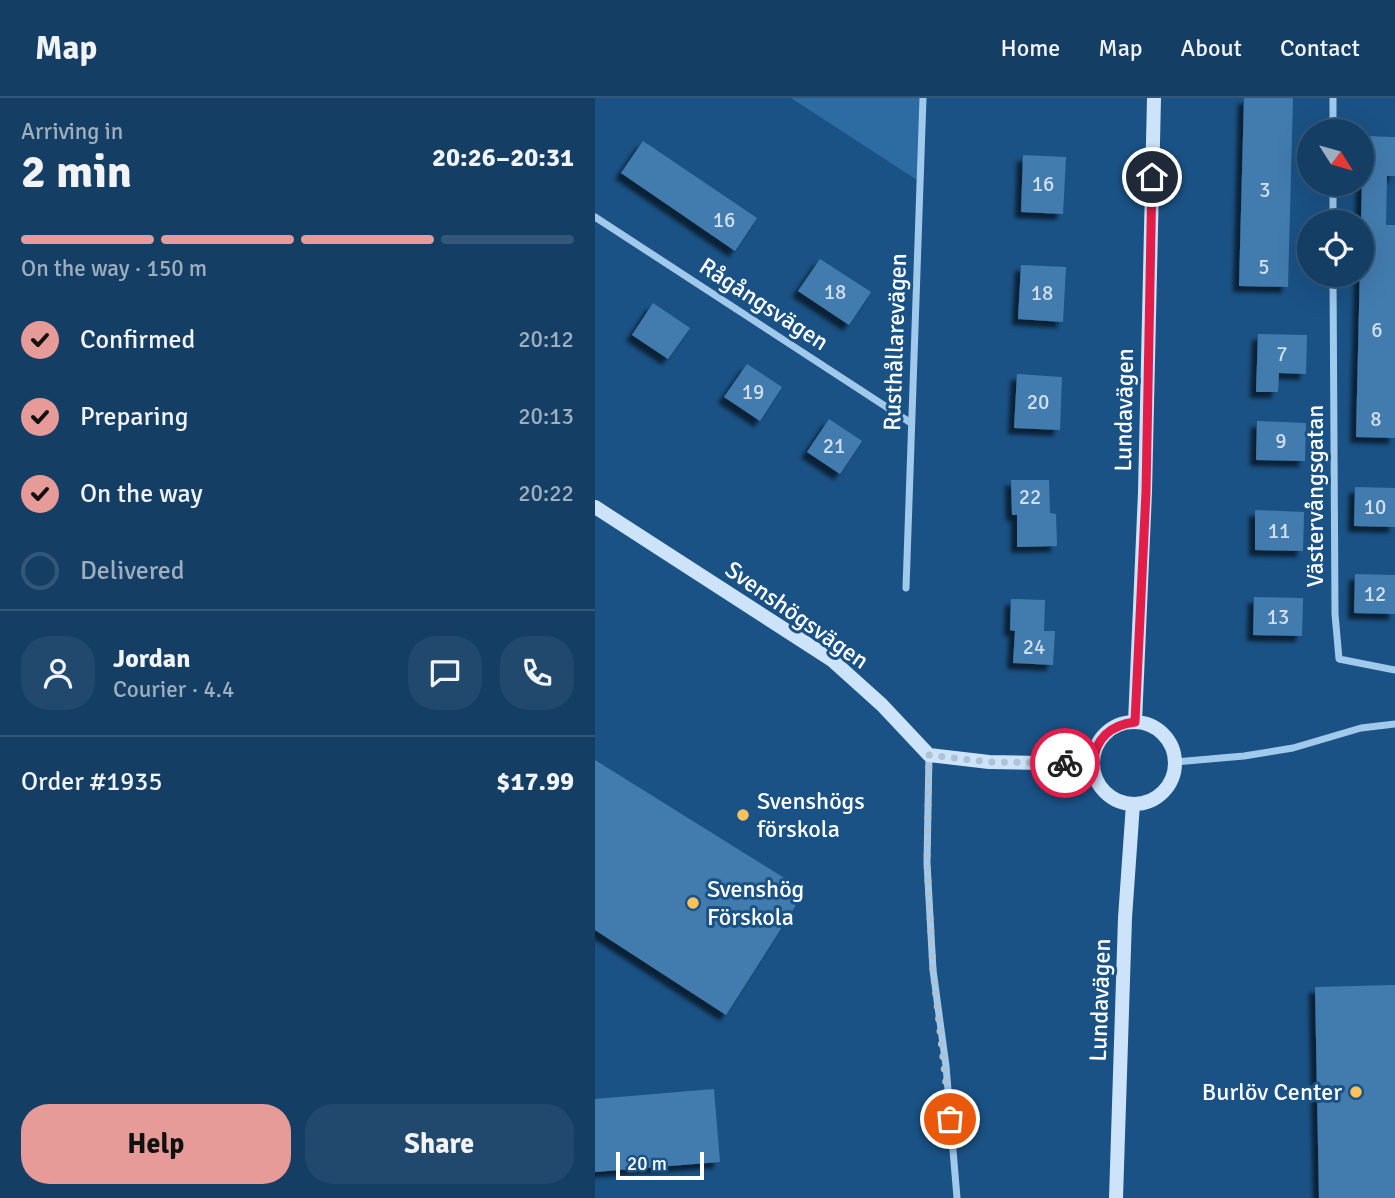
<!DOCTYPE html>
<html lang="en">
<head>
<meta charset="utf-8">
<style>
	body { margin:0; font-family:Signika,sans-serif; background:#21496d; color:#f1f3f6; height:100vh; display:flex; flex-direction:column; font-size:26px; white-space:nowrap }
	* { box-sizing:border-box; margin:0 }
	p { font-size:23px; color:#9daebf }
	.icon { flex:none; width:38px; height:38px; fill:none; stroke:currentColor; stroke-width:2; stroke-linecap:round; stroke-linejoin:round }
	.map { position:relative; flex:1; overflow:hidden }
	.sheet { display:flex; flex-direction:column; background:#143e64; width:595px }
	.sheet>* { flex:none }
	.needle { width:46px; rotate:127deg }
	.fabs { position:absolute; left:702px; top:21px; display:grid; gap:14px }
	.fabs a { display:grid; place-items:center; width:77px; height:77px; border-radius:50%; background:#143e64; box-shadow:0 7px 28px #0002,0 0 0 2px #335778; font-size:35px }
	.scale { position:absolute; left:21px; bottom:18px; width:88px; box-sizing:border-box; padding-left:7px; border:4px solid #fff; border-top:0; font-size:19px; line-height:24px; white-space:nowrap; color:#fff; -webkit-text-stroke:5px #1a5285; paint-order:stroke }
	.pin { position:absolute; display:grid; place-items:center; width:60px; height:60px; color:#fff; margin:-30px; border:4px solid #fff; border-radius:50%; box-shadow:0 2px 7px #0007 }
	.courier { position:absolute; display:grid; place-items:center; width:70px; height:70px; margin:-35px; border:5px solid #e11d48; border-radius:50%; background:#fff; color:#222; box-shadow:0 2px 9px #0007 }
	.headline em { font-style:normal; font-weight:700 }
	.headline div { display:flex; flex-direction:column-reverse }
	.headline { display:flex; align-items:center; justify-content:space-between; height:119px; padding:0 21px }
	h1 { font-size:46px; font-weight:700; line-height:52px }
	.bar { display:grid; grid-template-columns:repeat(4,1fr); gap:10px 7px; align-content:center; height:84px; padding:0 21px }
	.bar i { height:9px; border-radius:5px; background:#335778 }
	.bar .selected { background:#e69b98 }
	.bar p { grid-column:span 4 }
	.line { display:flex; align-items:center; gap:18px; padding:0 21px; border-top:2px solid #335778 }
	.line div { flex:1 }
	.round { display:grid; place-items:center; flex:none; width:74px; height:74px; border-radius:28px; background:#21496d }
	ol { padding:0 21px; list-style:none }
	li { display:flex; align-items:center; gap:21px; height:77px }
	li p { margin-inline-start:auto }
	li .icon { padding:7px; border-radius:50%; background:#e69b98; color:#111; stroke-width:4 }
	li:last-child { color:#9daebf }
	li i { width:38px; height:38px; border:4px solid #335778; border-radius:50% }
	.cta { display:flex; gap:14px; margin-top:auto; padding:14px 21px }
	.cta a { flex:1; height:80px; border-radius:28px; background:#e69b98; color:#111; font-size:28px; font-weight:700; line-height:80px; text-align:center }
	.cta a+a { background:#21496d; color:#f1f3f6 }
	header { display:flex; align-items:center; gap:42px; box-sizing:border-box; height:98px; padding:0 35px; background:#143e64; border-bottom:2px solid #335778 }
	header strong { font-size:33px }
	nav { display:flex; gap:38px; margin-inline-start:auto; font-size:24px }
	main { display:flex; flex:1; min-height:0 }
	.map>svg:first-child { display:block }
	.green { fill:#2c6ca3 }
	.building { fill:#427cae; filter:url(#shadow) }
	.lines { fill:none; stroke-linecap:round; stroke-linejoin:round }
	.street { stroke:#a0c9ec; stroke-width:7 }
	.secondary { stroke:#cce3f9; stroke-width:14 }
	.done { stroke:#afc2d4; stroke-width:7; stroke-dasharray:0 12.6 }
	.route { stroke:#e11d48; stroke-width:9 }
	.poi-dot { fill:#fec15b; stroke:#1a5285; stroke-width:2.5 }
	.labels { text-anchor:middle; stroke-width:6; stroke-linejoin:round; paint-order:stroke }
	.number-label { font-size:21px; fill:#d0deeb }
	.street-label { font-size:24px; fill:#fff; stroke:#1a5285 }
	.poi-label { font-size:24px; fill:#fff; stroke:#1a5285; text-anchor:start }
</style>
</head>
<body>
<header>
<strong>Map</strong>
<nav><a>Home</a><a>Map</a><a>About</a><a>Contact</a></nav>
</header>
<main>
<section class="sheet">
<div class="headline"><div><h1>2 min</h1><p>Arriving in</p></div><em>20:26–20:31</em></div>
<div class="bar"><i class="selected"></i><i class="selected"></i><i class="selected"></i><i></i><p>On the way · 150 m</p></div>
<ol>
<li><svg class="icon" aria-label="check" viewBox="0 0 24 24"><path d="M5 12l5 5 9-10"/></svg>Confirmed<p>20:12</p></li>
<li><svg class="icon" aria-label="check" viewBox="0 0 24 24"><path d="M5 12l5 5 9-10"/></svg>Preparing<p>20:13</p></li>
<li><svg class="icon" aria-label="check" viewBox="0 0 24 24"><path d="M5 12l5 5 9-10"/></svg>On the way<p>20:22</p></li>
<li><i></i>Delivered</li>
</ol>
<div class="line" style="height:126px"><a class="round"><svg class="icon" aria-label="person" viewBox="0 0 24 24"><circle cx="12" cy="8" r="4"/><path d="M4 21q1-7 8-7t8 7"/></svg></a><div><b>Jordan</b><p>Courier · 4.4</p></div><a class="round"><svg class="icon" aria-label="chat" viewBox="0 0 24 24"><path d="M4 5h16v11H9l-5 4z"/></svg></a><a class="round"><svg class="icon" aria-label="phone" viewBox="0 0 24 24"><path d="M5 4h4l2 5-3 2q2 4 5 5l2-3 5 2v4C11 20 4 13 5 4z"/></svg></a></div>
<div class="line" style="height:91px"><div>Order #1935</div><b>$17.99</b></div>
<div class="cta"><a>Help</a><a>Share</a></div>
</section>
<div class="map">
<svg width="800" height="1100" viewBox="0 0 800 1100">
	<defs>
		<filter id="shadow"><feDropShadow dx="-6" dy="6" stdDeviation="2" flood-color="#0009"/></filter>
	</defs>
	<rect width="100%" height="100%" fill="#1a5285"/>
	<!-- green -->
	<path class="green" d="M 196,0 L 328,0 L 325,84 Z"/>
	<!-- building -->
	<path class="building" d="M 649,0 L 698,0 L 693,189 L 644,188 Z
		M 768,38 L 800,39 L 800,78 L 792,78 L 791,127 L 800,127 L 800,340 L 761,339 Z
		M 48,43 L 162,120 L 140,153 L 26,75 Z
		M 428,57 L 471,59 L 468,116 L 426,114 Z
		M 225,161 L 276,194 L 254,227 L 203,193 Z
		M 426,167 L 471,169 L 468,224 L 423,221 Z
		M 58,205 L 95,230 L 73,261 L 37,237 Z
		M 663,236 L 712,237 L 711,276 L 684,275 L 683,294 L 661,294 Z
		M 152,266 L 187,289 L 165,323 L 129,299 Z
		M 422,276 L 467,279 L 465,332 L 419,330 Z
		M 234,321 L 267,343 L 245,376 L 212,354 Z
		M 662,323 L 711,325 L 710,363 L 661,362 Z
		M 416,382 L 454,382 L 455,415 L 461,416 L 462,448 L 422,449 L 422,417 L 417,417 Z
		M 760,389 L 800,390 L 800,429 L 759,428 Z
		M 660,412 L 709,414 L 708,453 L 660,452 Z
		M 760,476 L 800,477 L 800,516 L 759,515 Z
		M 659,499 L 708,500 L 707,538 L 658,537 Z
		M 416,501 L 450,502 L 449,533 L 460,533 L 458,567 L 418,565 L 420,533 L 415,532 Z
		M 0,662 L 210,793 L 131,917 L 0,832 Z
		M 800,887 L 800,1100 L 724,1100 L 720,889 Z
		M 119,991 L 125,1064 L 0,1074 L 0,1001 Z"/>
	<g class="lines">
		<!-- street -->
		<path class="street" d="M 738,0 L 738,33
			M 738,86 L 738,124
			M 0,119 L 316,325
			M 738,177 L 740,516 L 744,561 L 800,572
			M 311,490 L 328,0
			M 334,657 L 332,765 L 338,872 L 351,968 L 362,1100
			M 580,664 L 649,658 L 698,650 L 766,630 L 800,626"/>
		<!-- secondary -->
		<path class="secondary" d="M 0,409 L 237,562 L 287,607 L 334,657 L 394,664 L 498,666
			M 540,624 L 550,394 L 559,0
			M498 665a41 41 0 1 1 82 0a41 41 0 1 1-82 0Z
			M 521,1100 L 530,820 L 538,706"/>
	</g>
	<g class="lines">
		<!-- done -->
		<path class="done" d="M 355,1021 L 338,872 L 332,765 L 334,657 L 394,664 L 470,665"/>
		<!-- route -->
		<path class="route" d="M 470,665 L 498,666 C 500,641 515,627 540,624 L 551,394 L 557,79"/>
	</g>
	<!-- markers -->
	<g class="poi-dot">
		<circle cx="148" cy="717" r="7"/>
		<circle cx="98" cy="805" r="7"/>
		<circle cx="761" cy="994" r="7"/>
	</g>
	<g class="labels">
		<!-- number labels -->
		<g class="number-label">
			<text x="448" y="93">16</text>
			<text x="670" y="99">3</text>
			<text x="129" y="129">16</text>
			<text x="669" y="176">5</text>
			<text x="240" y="201">18</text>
			<text x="447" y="202">18</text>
			<text x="782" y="239">6</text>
			<text x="687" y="263">7</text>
			<text x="158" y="301">19</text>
			<text x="443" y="311">20</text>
			<text x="781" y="328">8</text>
			<text x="686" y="350">9</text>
			<text x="239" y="355">21</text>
			<text x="435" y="406">22</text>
			<text x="780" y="416">10</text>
			<text x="684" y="440">11</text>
			<text x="780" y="503">12</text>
			<text x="683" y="526">13</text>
			<text x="439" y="556">24</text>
		</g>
		<!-- street labels -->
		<g class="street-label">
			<text transform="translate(169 206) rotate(33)" y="8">Rågångsvägen</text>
			<text transform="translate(300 244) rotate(-88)" y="8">Rusthållarevägen</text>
			<text transform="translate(529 312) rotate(-89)" y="8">Lundavägen</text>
			<text transform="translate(720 398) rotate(-90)" y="8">Västervångsgatan</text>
			<text transform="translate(202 517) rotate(35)" y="8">Svenshögsvägen</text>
			<text transform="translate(505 902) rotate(-88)" y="8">Lundavägen</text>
		</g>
		<!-- poi labels -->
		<g class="poi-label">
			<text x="162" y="711">Svenshögs<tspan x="162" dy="28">förskola</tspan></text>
			<text x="112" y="799">Svenshög<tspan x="112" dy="28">Förskola</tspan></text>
			<text x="747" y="1002" text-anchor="end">Burlöv Center</text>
		</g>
	</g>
</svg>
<div class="fabs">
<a><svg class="needle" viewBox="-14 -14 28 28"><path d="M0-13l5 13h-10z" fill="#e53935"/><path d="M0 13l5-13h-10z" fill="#9daebf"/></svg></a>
<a><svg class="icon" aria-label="locate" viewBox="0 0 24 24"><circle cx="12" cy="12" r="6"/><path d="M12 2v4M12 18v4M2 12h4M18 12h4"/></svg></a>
</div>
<div class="scale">20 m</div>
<div class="pin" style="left:355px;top:1021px;background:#ea580c"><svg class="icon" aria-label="bag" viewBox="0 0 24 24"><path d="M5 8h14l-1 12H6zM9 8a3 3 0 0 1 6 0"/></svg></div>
<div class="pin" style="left:557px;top:79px;background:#1f2937"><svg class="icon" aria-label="home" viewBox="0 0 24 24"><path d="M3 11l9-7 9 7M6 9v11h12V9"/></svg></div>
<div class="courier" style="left:470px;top:665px"><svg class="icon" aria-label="bike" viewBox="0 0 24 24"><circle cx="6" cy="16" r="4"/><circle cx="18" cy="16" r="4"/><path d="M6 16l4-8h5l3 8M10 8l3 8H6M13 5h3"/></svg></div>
</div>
</main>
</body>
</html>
